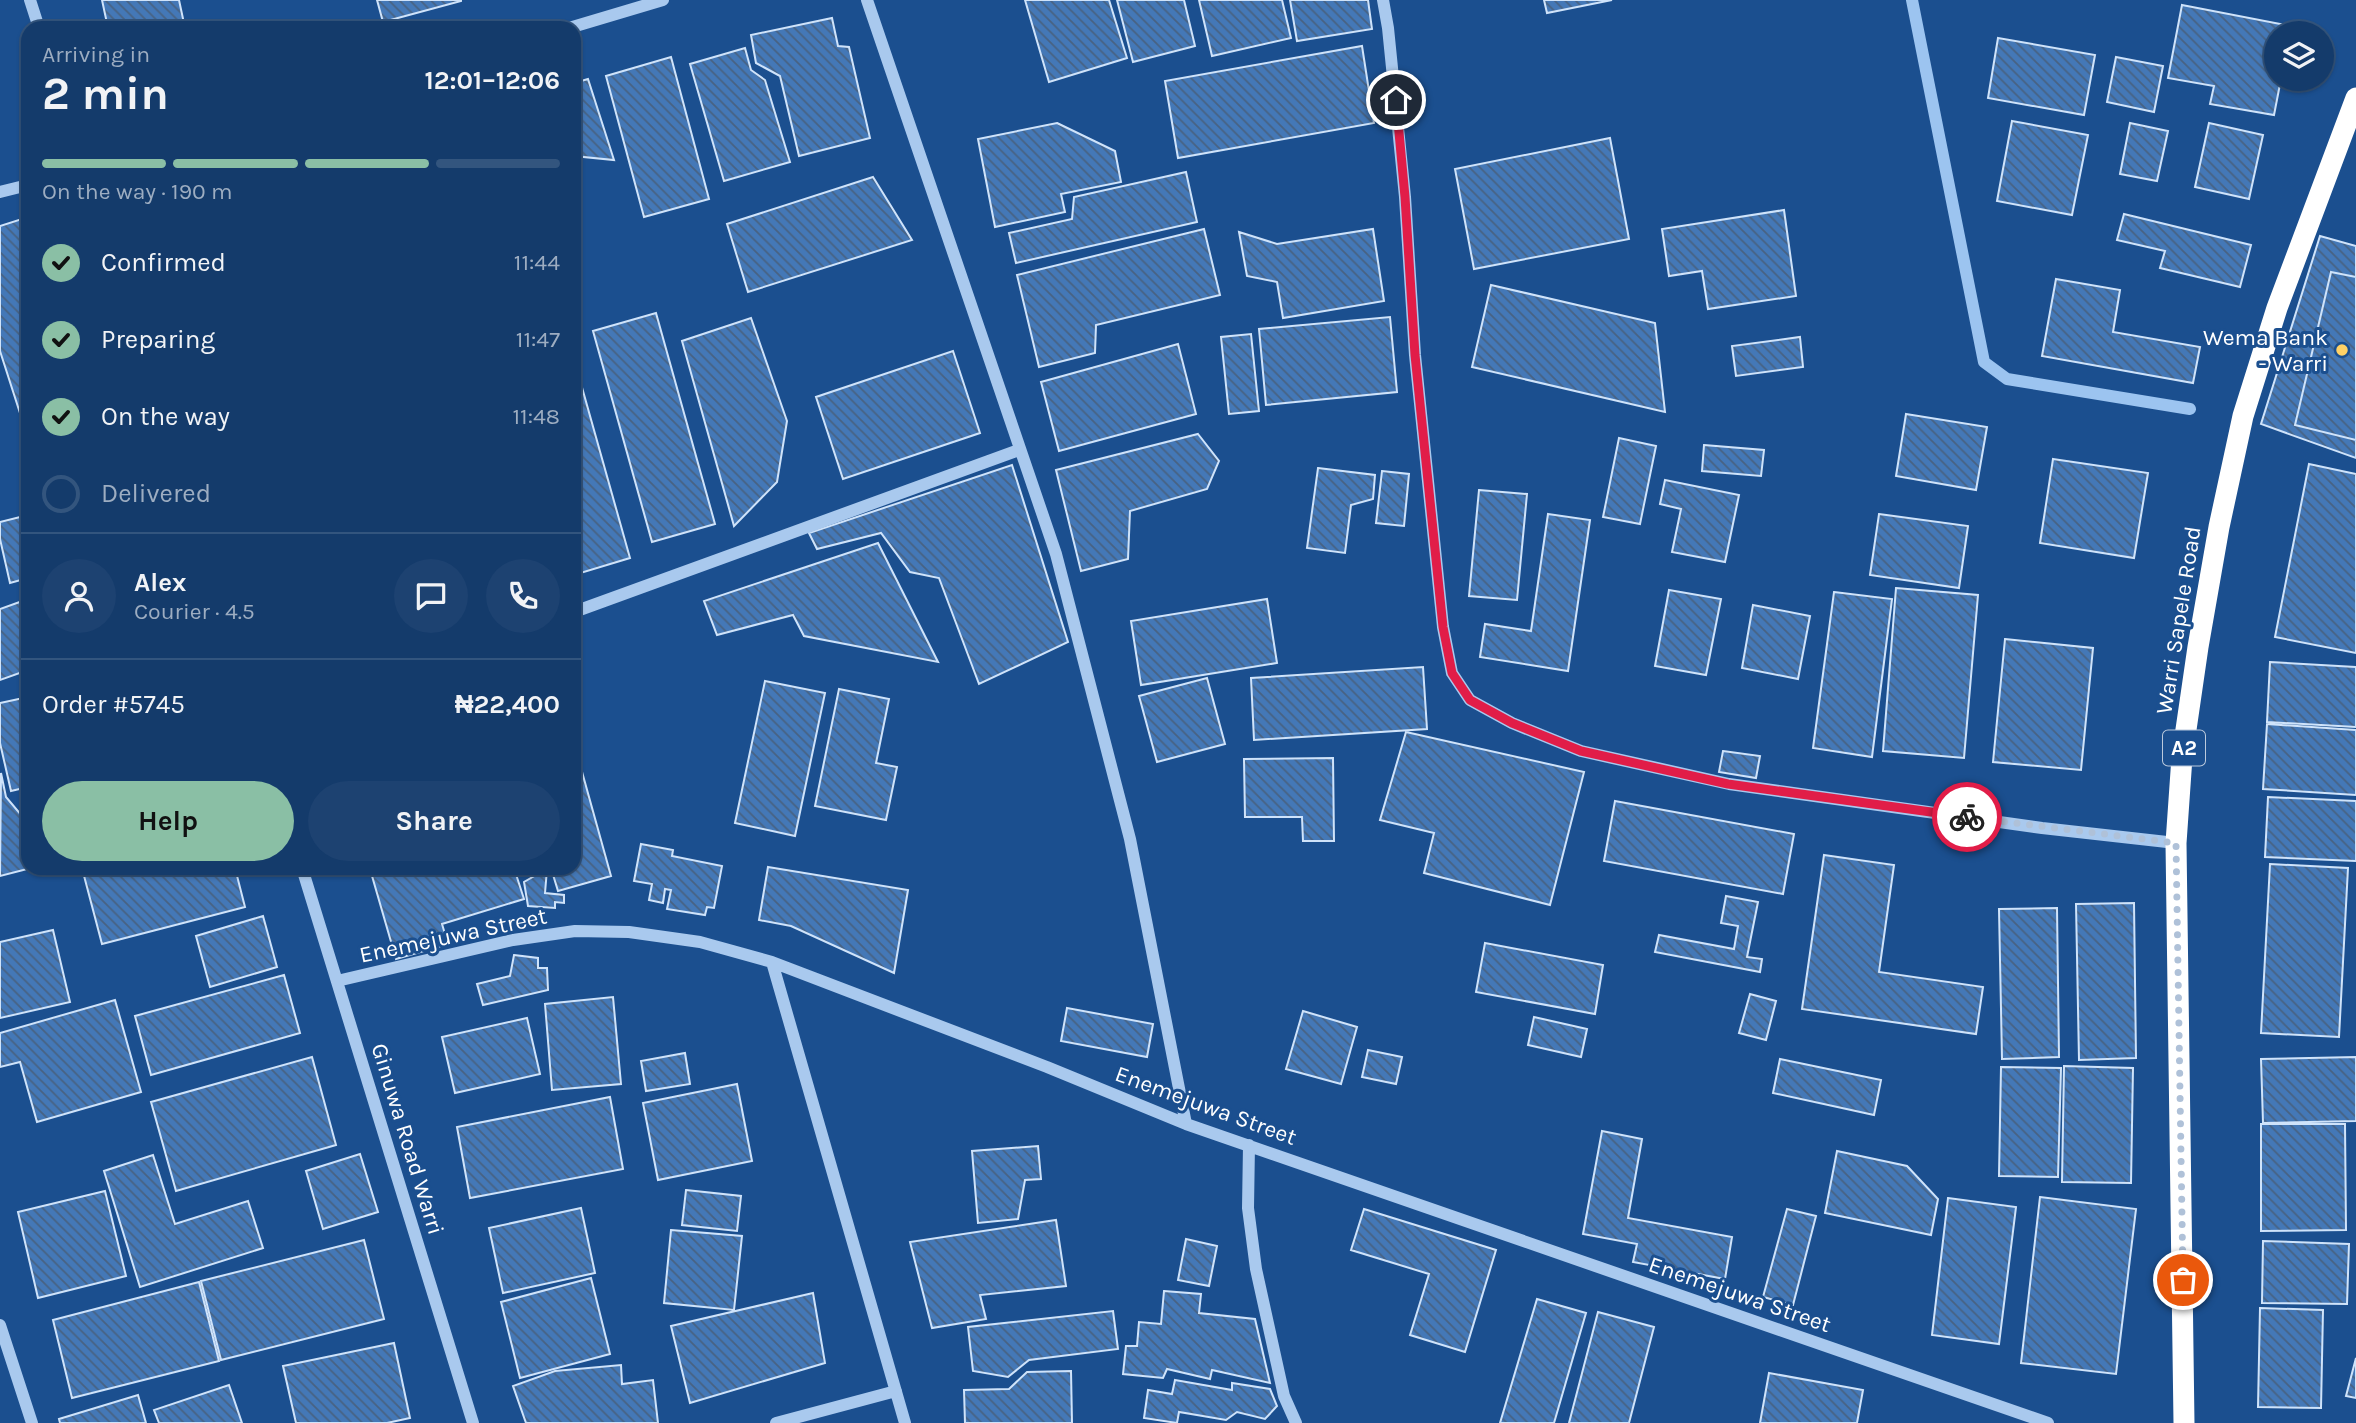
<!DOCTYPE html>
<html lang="en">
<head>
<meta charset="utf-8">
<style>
	body { margin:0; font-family:Karla,sans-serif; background:#1d4271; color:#f1f3f6; height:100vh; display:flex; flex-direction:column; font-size:26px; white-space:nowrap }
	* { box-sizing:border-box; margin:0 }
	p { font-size:23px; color:#9dadc1 }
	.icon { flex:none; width:38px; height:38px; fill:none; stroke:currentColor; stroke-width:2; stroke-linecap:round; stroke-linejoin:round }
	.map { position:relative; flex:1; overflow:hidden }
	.side { position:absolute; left:21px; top:21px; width:560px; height:854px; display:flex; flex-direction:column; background:#143b6b; border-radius:21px; box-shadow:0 2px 5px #0004,0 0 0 2px #33557e }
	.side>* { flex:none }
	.fabs { position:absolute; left:2264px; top:21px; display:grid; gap:14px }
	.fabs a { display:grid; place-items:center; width:70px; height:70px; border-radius:50%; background:#143b6b; box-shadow:0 2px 5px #0004,0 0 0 2px #33557e; font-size:35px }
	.pin { position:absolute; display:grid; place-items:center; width:60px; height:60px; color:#fff; margin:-30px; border:4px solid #fff; border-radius:50%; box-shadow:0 2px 7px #0007 }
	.courier { position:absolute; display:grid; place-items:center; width:70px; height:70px; margin:-35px; border:5px solid #e11d48; border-radius:50%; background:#fff; color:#222; box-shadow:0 2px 9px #0007 }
	.head em { font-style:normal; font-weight:700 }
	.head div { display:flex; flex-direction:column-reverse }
	.head { display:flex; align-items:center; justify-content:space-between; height:119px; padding:0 21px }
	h1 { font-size:46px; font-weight:700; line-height:52px }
	.bar { display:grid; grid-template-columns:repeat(4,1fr); gap:10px 7px; align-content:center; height:84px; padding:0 21px }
	.bar i { height:9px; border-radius:5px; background:#33557e }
	.bar .active { background:#8abfa5 }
	.bar p { grid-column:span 4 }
	.line { display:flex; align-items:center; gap:18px; padding:0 21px; border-top:2px solid #33557e }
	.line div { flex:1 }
	.round { display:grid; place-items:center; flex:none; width:74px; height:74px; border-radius:37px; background:#1d4271 }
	ol { padding:0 21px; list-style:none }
	li { display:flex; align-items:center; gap:21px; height:77px }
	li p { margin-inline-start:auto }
	li .icon { padding:7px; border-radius:50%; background:#8abfa5; color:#111; stroke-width:4 }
	li:last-child { color:#9dadc1 }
	li i { width:38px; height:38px; border:4px solid #33557e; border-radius:50% }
	.action { display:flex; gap:14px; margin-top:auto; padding:14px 21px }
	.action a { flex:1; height:80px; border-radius:42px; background:#8abfa5; color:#111; font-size:28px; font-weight:700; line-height:80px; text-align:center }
	.action a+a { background:#1d4271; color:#f1f3f6 }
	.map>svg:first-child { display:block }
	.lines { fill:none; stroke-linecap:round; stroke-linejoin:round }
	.stream { stroke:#9cc4f0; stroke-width:12 }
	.building { fill:url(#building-back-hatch); stroke:#cfe3fa; stroke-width:2 }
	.minor { stroke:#a9c9ee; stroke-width:12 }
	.highway { stroke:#fff; stroke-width:21 }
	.done { stroke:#afc1d8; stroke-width:7; stroke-dasharray:0 12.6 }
	.route { stroke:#e11d48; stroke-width:9 }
	.poi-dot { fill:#ffd166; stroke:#1b4f8f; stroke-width:2.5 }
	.labels { text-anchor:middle; stroke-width:6; stroke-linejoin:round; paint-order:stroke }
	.shield { fill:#1b4f8f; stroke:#bbcadd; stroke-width:2 }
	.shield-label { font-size:21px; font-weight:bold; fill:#fff }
	.poi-label { font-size:23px; fill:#fff; stroke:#1b4f8f; text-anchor:end }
	.street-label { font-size:23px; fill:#fff; stroke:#1b4f8f }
</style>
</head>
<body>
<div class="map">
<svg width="2356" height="1423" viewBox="0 0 2356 1423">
	<defs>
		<pattern id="building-back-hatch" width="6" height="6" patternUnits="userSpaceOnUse" patternTransform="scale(1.75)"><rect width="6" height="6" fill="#4478b7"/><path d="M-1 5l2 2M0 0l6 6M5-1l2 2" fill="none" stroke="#486282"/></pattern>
	</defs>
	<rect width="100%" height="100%" fill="#1b4f8f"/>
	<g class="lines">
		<!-- stream -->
		<path class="stream" d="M 1912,0 L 1984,362 L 2007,379 L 2190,409"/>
	</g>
	<!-- building -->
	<path class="building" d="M 102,0 L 179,0 L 185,28 L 108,28 Z
		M 377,0 L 461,0 L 461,1 L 383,22 Z
		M 1025,0 L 1109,0 L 1127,58 L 1049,82 Z
		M 1117,0 L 1184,0 L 1195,46 L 1133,62 Z
		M 1199,0 L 1282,0 L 1291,38 L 1212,56 Z
		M 1290,0 L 1368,0 L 1372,29 L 1297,41 Z
		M 1544,0 L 1612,0 L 1547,13 Z
		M 2182,5 L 2291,26 L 2290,33 L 2277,33 L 2277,79 L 2281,79 L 2274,115 L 2210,104 L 2214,86 L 2168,78 Z
		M 832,18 L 838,46 L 849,47 L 870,138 L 799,156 L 780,76 L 756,63 L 751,35 Z
		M 1998,38 L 2095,55 L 2084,115 L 1988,98 Z
		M 1362,46 L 1374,123 L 1178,158 L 1165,81 Z
		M 745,48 L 751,70 L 765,80 L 790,162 L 724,181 L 690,64 Z
		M 671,57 L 709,199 L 644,217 L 606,76 Z
		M 2116,57 L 2163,66 L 2154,112 L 2107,102 Z
		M 588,79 L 614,160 L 574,156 L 574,83 Z
		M 2012,121 L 2088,135 L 2072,215 L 1997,201 Z
		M 1057,123 L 1115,151 L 1121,182 L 1061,194 L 1065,212 L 995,227 L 978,139 Z
		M 2130,123 L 2168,131 L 2157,181 L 2120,174 Z
		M 2209,123 L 2263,135 L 2249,199 L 2195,187 Z
		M 1610,138 L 1629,239 L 1474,269 L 1455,169 Z
		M 1186,172 L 1197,222 L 1016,263 L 1009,233 L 1072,219 L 1074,197 Z
		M 873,177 L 912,240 L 748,292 L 727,224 Z
		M 1784,210 L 1796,296 L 1708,309 L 1702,271 L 1669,276 L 1662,229 Z
		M 2124,214 L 2251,245 L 2240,287 L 2160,268 L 2165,251 L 2117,240 Z
		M 28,217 L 28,438 L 0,351 L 0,226 Z
		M 1204,229 L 1220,295 L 1096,325 L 1095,353 L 1039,367 L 1017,275 Z
		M 1373,229 L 1384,301 L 1283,318 L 1277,282 L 1247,276 L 1239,232 L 1277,244 Z
		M 2320,236 L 2356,246 L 2356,458 L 2261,424 Z
		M 2331,272 L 2356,277 L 2356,440 L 2295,425 Z
		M 2056,279 L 2120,290 L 2113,332 L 2200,347 L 2193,383 L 2042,356 Z
		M 1491,285 L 1655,323 L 1665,412 L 1472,367 Z
		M 656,313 L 715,524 L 652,542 L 593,331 Z
		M 1390,317 L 1397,392 L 1266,405 L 1259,329 Z
		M 751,318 L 787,421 L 777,482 L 734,526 L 682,341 Z
		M 1251,334 L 1259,411 L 1229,414 L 1221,337 Z
		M 1800,337 L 1803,367 L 1736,376 L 1732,346 Z
		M 1178,344 L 1196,414 L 1059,451 L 1041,382 Z
		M 953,351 L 980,433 L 843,479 L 816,397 Z
		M 574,359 L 630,558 L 574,575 Z
		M 1906,414 L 1987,427 L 1976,490 L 1896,476 Z
		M 1198,434 L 1219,461 L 1207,489 L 1130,511 L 1128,559 L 1081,571 L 1056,470 Z
		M 1619,438 L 1656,446 L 1640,524 L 1603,517 Z
		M 1704,445 L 1764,450 L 1761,476 L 1702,471 Z
		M 2053,459 L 2148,473 L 2134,558 L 2040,543 Z
		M 2309,464 L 2356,474 L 2356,653 L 2275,637 Z
		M 1012,465 L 1068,642 L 979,684 L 939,578 L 910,572 L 881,533 L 817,549 L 809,533 Z
		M 1318,468 L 1375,475 L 1373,499 L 1351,505 L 1345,553 L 1307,548 Z
		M 1382,471 L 1409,474 L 1404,526 L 1376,523 Z
		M 1665,480 L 1739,495 L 1725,562 L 1672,552 L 1681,509 L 1660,504 Z
		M 1479,490 L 1527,494 L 1517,600 L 1469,596 Z
		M 1548,514 L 1590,520 L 1568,671 L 1480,657 L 1485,624 L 1531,631 Z
		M 1879,514 L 1968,526 L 1959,588 L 1870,575 Z
		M 28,515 L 28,578 L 10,583 L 0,539 L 0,522 Z
		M 878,543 L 938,662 L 804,636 L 793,615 L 717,635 L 704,601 Z
		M 1896,588 L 1978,595 L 1964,758 L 1883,751 Z
		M 1669,590 L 1721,599 L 1706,675 L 1655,666 Z
		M 1834,592 L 1892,599 L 1872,757 L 1813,748 Z
		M 28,599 L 28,670 L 0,680 L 0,609 Z
		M 1267,599 L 1277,663 L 1141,685 L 1131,621 Z
		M 1753,605 L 1810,616 L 1798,679 L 1742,668 Z
		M 2005,639 L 2093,648 L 2081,770 L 1993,762 Z
		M 2270,662 L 2356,667 L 2356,727 L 2267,722 Z
		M 1423,667 L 1427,729 L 1254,740 L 1251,678 Z
		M 1207,678 L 1225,744 L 1157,762 L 1139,696 Z
		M 765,681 L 825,693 L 795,836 L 735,823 Z
		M 839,689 L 889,699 L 876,763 L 897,767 L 886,820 L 815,806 Z
		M 28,697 L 28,787 L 11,791 L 0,743 L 0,703 Z
		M 2267,724 L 2356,730 L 2356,795 L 2263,789 Z
		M 1406,732 L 1584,772 L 1550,905 L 1424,873 L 1434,833 L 1380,820 Z
		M 574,743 L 611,876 L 558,891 L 551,868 L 574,868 Z
		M 1723,751 L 1760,756 L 1756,778 L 1719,772 Z
		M 1333,758 L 1334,841 L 1303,841 L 1302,817 L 1245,817 L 1244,759 Z
		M 1,773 L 6,797 L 28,823 L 28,868 L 31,868 L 0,876 Z
		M 2268,797 L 2356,801 L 2356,861 L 2265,857 Z
		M 1615,801 L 1794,834 L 1783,894 L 1604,861 Z
		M 641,844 L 673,850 L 672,856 L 722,866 L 714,908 L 707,907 L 705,915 L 667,909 L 671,890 L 665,889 L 663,903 L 649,900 L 652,884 L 634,881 Z
		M 1824,855 L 1894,865 L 1879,972 L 1983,987 L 1976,1034 L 1802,1009 Z
		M 2270,864 L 2348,868 L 2339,1037 L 2261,1033 Z
		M 768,867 L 908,890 L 894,973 L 791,926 L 759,920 Z
		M 97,868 L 235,868 L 245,907 L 102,944 L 83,872 Z
		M 514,868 L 524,899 L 442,924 L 448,944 L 396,959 L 370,869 Z
		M 539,868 L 547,869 L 545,893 L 564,895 L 564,903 L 555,902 L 555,908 L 528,906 L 524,882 L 536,875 Z
		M 1726,896 L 1758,902 L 1747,957 L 1762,959 L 1760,972 L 1655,952 L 1659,935 L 1734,949 L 1738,926 L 1721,923 Z
		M 2134,903 L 2136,1058 L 2079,1060 L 2076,904 Z
		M 2057,908 L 2059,1057 L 2002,1059 L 1999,909 Z
		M 263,916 L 277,967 L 210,987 L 196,936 Z
		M 53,930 L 70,1002 L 0,1018 L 0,942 Z
		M 1485,943 L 1603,965 L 1595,1014 L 1476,992 Z
		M 514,955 L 538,958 L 538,968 L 547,968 L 548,990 L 483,1005 L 477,984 L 510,976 Z
		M 284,975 L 300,1033 L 151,1075 L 135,1016 Z
		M 1750,994 L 1776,1001 L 1766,1040 L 1739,1033 Z
		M 613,997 L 621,1084 L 552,1090 L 545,1004 Z
		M 115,1000 L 141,1092 L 37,1122 L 20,1062 L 0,1067 L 0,1033 Z
		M 1067,1008 L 1153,1024 L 1147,1057 L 1061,1041 Z
		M 1303,1011 L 1357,1027 L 1341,1084 L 1286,1069 Z
		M 1534,1017 L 1587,1029 L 1581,1057 L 1528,1045 Z
		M 527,1018 L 540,1074 L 455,1093 L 442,1037 Z
		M 1368,1050 L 1402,1057 L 1396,1084 L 1362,1077 Z
		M 685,1053 L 690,1084 L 646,1091 L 641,1061 Z
		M 312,1057 L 336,1145 L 176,1191 L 151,1102 Z
		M 2356,1057 L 2356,1121 L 2263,1123 L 2261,1059 Z
		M 1780,1059 L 1881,1080 L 1874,1115 L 1773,1093 Z
		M 2064,1066 L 2133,1068 L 2131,1183 L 2062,1182 Z
		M 2001,1067 L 2061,1068 L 2058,1177 L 1999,1176 Z
		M 737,1084 L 752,1161 L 658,1180 L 643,1103 Z
		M 610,1097 L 623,1169 L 470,1198 L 457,1127 Z
		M 2261,1124 L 2345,1124 L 2346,1230 L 2261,1231 Z
		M 1602,1131 L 1642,1139 L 1628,1218 L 1732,1237 L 1725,1279 L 1633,1262 L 1637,1244 L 1583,1234 Z
		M 1038,1146 L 1041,1179 L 1025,1180 L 1018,1219 L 978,1223 L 972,1151 Z
		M 1837,1151 L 1907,1166 L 1938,1199 L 1931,1235 L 1825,1213 Z
		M 360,1154 L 378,1212 L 323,1229 L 306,1171 Z
		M 153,1155 L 175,1224 L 248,1201 L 263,1248 L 140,1287 L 104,1171 Z
		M 686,1190 L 741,1196 L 737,1231 L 682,1225 Z
		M 105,1191 L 126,1276 L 38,1298 L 18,1212 Z
		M 2040,1197 L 2136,1209 L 2116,1374 L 2021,1363 Z
		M 1948,1198 L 2016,1207 L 1999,1344 L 1932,1335 Z
		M 581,1208 L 595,1273 L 503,1293 L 489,1228 Z
		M 1364,1209 L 1496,1250 L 1465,1352 L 1410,1335 L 1429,1274 L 1351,1250 Z
		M 1787,1209 L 1816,1216 L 1793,1305 L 1763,1297 Z
		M 1056,1220 L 1066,1286 L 980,1295 L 986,1319 L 932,1328 L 910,1242 Z
		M 671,1230 L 742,1236 L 734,1310 L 664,1303 Z
		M 1186,1239 L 1217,1246 L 1209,1286 L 1178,1280 Z
		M 364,1240 L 384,1319 L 221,1360 L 201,1281 Z
		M 2263,1241 L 2349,1244 L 2347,1304 L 2262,1303 Z
		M 591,1278 L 610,1354 L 520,1378 L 501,1302 Z
		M 199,1282 L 219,1361 L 72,1398 L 53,1320 Z
		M 1164,1291 L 1201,1294 L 1199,1313 L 1255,1319 L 1270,1383 L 1212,1370 L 1210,1379 L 1167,1369 L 1163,1378 L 1123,1374 L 1126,1346 L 1137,1346 L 1139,1322 L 1161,1324 Z
		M 813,1293 L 825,1363 L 690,1403 L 671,1326 Z
		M 1537,1299 L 1586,1313 L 1554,1423 L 1500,1423 Z
		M 2260,1308 L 2323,1310 L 2321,1408 L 2258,1407 Z
		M 1113,1311 L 1118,1349 L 1029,1360 L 1008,1377 L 973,1371 L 968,1327 Z
		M 1598,1312 L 1654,1327 L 1629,1423 L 1569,1423 Z
		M 394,1343 L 410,1418 L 387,1423 L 296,1423 L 283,1366 Z
		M 2356,1358 L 2356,1398 L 2346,1396 Z
		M 621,1365 L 622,1384 L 653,1380 L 658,1423 L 526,1423 L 513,1386 L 555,1371 Z
		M 1071,1371 L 1072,1423 L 965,1423 L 964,1390 L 1009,1389 L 1027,1372 Z
		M 1769,1373 L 1863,1390 L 1857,1423 L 1760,1423 Z
		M 1175,1380 L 1232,1390 L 1232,1383 L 1270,1389 L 1277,1406 L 1265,1419 L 1237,1412 L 1226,1420 L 1179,1412 L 1177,1423 L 1144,1418 L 1148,1390 L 1172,1394 Z
		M 229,1385 L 242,1423 L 159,1423 L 154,1410 Z
		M 138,1395 L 146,1423 L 60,1423 L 59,1419 Z"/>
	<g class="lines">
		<!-- minor -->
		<path class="minor" d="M 30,0 L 39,28
			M 867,0 L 1056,554 L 1130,839 L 1186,1124
			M 1383,0 L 1388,28 L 1405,197 L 1415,355 L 1443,627 L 1452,673 L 1470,700 L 1512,723 L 1581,751 L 1729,784 L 2042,828 L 2176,843
			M 569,28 L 663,0
			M 0,192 L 28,185
			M 574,612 L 1019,450
			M 302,868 L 473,1423
			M 772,962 L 905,1423
			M 337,981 L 513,940 L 575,931 L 629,932 L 700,942 L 772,962 L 1047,1067 L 1186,1124 L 2048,1423
			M 1249,1145 L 1248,1208 L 1256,1269 L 1284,1396 L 1296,1423
			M 0,1325 L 32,1423
			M 776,1423 L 896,1391"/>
		<!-- highway -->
		<path class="highway" d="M 2184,1423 L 2176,843 L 2182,757 L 2198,647 L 2219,527 L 2243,416 L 2277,308 L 2356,98"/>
	</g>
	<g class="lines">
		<!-- done -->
		<path class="done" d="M 1967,817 L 2176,843 L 2183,1280"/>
		<!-- route -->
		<path class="route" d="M 1396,100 L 1405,197 L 1415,355 L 1443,627 L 1452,673 L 1470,700 L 1512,723 L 1581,751 L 1728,784 L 1967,817"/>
	</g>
	<!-- markers -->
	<circle class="poi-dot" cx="2342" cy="350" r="7"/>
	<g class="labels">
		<!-- shield labels -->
		<rect class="shield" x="2163" y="730.5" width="42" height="35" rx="5"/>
		<g class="shield-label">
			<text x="2184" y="755">A2</text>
		</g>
		<!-- poi labels -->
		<g class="poi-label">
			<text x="2328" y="345">Wema Bank<tspan x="2328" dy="26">- Warri</tspan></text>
		</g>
		<!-- street labels -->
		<g class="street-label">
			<text transform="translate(2178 620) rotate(-81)" y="8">Warri Sapele Road</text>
			<text transform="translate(453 935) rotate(-12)" y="8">Enemejuwa Street</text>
			<text transform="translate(1206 1105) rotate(20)" y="8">Enemejuwa Street</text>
			<text transform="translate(408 1139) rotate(73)" y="8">Ginuwa Road Warri</text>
			<text transform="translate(1740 1294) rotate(19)" y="8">Enemejuwa Street</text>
		</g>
	</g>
</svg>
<div class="fabs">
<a><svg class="icon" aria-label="layers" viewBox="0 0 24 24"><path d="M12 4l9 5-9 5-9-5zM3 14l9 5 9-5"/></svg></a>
</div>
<div class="pin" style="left:2183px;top:1280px;background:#ea580c"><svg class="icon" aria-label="bag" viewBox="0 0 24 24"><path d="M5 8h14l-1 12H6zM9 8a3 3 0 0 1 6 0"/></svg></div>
<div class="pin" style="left:1396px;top:100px;background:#1f2937"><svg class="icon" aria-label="home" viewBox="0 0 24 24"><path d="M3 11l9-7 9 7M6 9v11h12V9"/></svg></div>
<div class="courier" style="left:1967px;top:817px"><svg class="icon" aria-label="bike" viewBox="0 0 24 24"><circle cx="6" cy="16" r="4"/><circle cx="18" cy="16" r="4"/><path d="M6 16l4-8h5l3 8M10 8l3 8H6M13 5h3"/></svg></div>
<section class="side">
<div class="head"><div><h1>2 min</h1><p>Arriving in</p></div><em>12:01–12:06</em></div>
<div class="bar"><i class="active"></i><i class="active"></i><i class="active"></i><i></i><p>On the way · 190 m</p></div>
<ol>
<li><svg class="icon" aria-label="check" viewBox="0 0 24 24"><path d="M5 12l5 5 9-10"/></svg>Confirmed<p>11:44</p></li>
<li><svg class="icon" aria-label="check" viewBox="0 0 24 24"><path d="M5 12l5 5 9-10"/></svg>Preparing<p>11:47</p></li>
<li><svg class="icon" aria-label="check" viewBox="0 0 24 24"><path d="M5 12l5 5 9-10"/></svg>On the way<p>11:48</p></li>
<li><i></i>Delivered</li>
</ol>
<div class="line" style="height:126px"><a class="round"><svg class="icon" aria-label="person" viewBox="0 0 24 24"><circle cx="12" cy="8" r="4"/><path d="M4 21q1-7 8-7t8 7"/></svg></a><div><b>Alex</b><p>Courier · 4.5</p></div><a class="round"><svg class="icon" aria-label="chat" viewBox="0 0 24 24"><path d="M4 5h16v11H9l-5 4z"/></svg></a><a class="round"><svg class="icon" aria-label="phone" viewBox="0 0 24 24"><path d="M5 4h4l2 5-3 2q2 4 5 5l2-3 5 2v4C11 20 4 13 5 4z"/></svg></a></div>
<div class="line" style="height:91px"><div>Order #5745</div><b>₦22,400</b></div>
<div class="action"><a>Help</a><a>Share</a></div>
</section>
</div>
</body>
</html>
